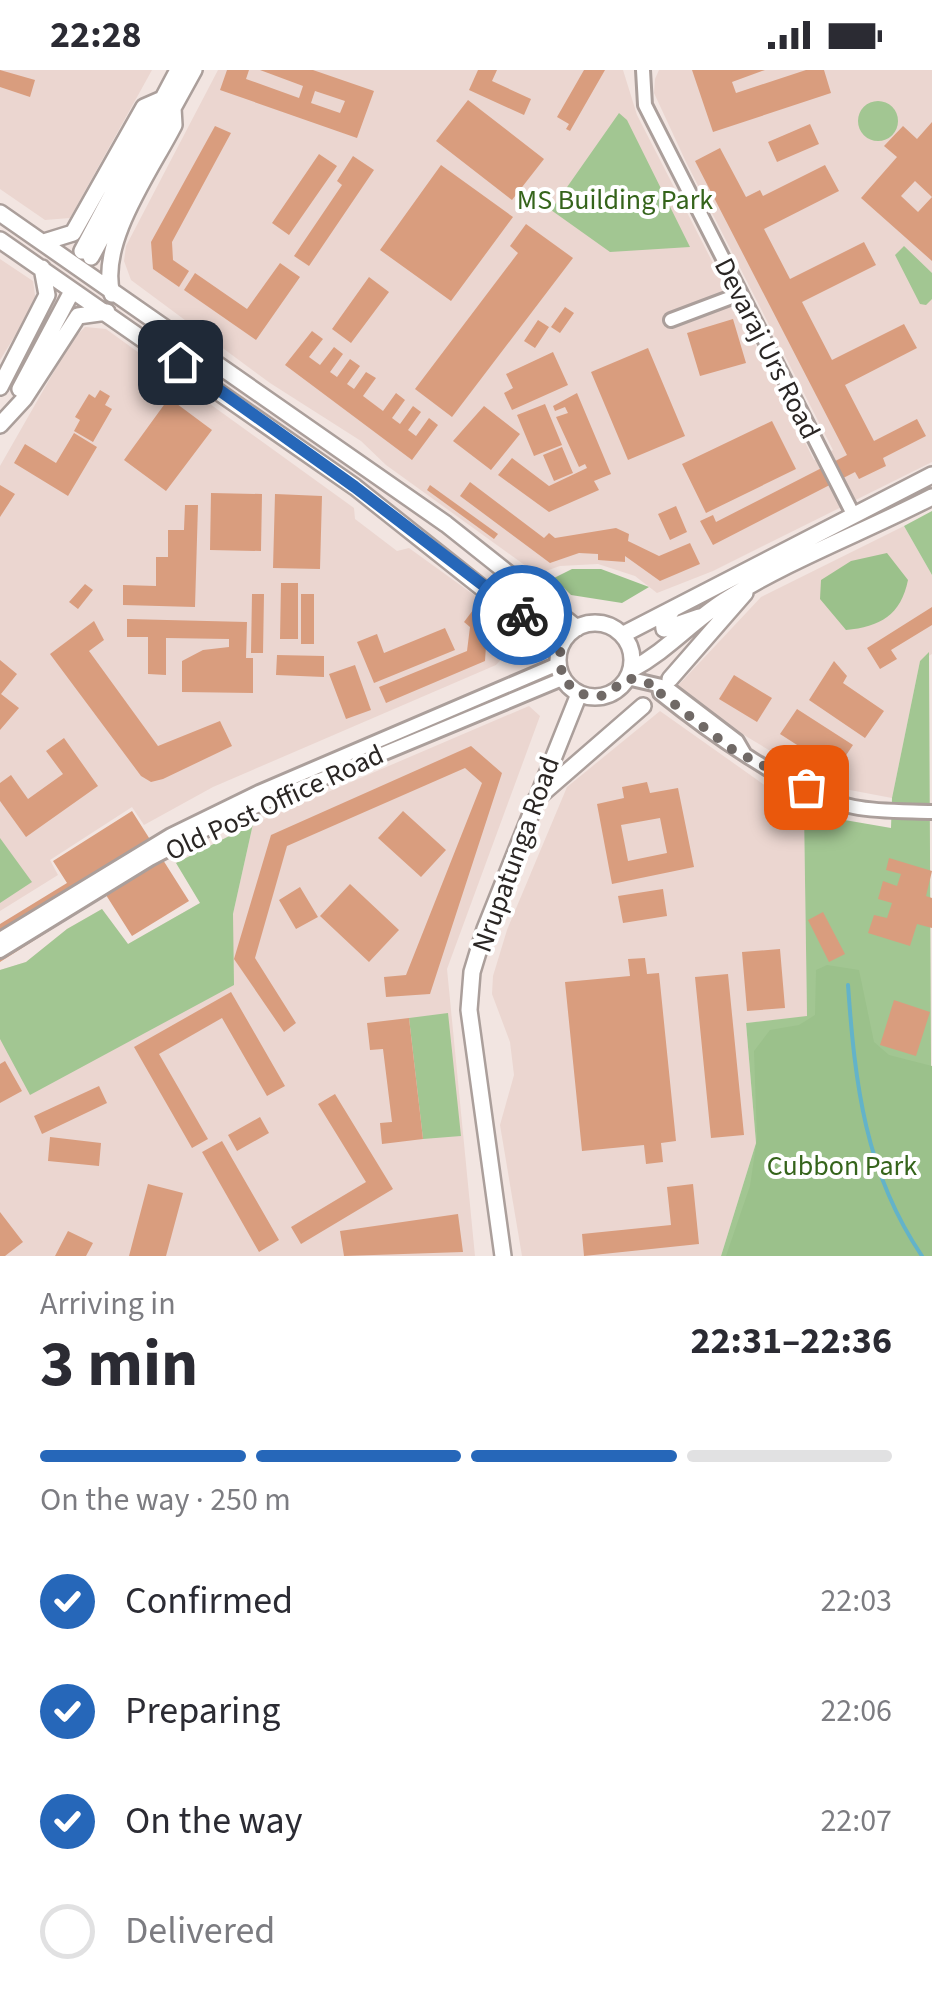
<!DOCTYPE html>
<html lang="en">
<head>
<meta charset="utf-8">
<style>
	body { margin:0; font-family:"Source Sans 3",sans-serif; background:#f7f7f7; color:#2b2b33; height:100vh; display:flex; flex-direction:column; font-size:38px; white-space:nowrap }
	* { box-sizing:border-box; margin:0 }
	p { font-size:32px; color:#7c7c81 }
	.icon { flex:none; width:55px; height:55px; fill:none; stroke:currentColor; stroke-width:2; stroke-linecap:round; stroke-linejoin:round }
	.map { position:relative; height:1186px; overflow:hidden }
	.panel { display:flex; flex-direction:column; background:#fff; flex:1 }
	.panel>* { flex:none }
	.pin { position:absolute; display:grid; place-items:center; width:85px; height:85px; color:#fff; margin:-42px; border-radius:20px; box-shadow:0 5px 15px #0006 }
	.courier { position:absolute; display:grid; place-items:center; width:100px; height:100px; margin:-50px; border:8px solid #2667b9; border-radius:50%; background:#fff; color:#222; box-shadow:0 2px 12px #0007 }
	.head em { font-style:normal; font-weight:700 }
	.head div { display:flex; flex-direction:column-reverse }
	.head { display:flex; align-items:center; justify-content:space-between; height:170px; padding:0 40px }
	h1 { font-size:65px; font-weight:700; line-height:75px }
	.bar { display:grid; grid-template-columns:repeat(4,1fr); gap:15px 10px; align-content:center; height:120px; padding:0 40px }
	.bar i { height:12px; border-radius:8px; background:#e1e1e2 }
	.bar .active { background:#2667b9 }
	.bar p { grid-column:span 4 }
	ol { padding:0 40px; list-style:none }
	li { display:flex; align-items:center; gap:30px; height:110px }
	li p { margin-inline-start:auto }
	li .icon { padding:10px; border-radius:50%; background:#2667b9; color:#fff; stroke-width:4 }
	li:last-child { color:#7c7c81 }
	li i { width:55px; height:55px; border:5px solid #e1e1e2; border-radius:50% }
	.status { display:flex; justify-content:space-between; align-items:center; height:70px; padding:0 50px; background:#fff; direction:ltr }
	.status svg { height:28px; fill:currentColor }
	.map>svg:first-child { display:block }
	.built { fill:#ebd6d0 }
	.green { fill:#a2c692 }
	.forest { fill:#9bc18b }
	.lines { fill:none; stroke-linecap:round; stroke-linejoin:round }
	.stream { stroke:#63b3c9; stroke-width:4 }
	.building { fill:#d99d7e; fill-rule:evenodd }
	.minor-casing { stroke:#ab9f9b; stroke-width:18 }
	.major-casing { stroke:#ab9f9b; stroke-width:20 }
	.minor { stroke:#fff; stroke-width:12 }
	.major { stroke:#fff; stroke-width:15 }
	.done { stroke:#706966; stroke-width:10; stroke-dasharray:0 18 }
	.route { stroke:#2667b9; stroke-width:12 }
	.labels { text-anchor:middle; stroke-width:8; stroke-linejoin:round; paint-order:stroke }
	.park-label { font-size:28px; fill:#35641b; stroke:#fff }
	.street-label { font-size:28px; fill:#2a2624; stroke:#fff }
</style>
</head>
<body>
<div class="status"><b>22:28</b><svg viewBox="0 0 49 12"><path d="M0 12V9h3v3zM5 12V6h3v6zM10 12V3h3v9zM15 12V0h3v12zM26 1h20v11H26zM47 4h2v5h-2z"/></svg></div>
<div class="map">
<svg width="932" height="1186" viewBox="0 0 932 1186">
	<rect width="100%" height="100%" fill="#f2e5e1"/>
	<!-- built -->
	<path class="built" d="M 0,0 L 152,0 L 70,148 L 45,150 L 0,119 Z
		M 218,0 L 623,0 L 637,45 L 814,390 L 833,380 L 686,92 L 654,23 L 655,9 L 659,0 L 932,0 L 932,392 L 713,501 L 657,523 L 635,506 L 598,494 L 560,496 L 537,504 L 386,395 L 361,371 L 270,313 L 131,210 L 124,191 L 126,176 Z
		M 0,189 L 33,211 L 36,232 L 0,290 Z
		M 85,257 L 106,259 L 354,438 L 355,449 L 397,481 L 409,478 L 481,530 L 512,555 L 514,575 L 496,595 L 213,717 L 144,755 L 132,737 L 50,790 L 58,805 L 0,841 L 0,396 L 72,270 Z
		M 904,456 L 932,505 L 932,584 L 920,591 L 892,728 L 829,716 L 672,622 L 761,527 Z
		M 529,636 L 540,646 L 447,899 L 475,1186 L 0,1186 L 0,900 L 26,892 L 67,859 L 102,839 L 128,874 L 200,833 L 233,844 L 253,754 Z
		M 660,641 L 804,743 L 807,947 L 746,953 L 756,1073 L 721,1186 L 522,1186 L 500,1055 L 514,1005 L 510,972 L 492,924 L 493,906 L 507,860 L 567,717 Z"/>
	<!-- green -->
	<path class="green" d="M858 51a20 20 0 1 1 40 0a20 20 0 1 1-40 0Z
		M 619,43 L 627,50 L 690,177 L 610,182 L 551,140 Z
		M 904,176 L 932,203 L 932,229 L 926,235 L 920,234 L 895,185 Z
		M 932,441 L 932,505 L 904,456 Z
		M 929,582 L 932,1186 L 721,1186 L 756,1073 L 746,953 L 807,946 L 804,743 L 891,758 L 892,728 L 920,591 Z
		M 253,754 L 233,844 L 234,915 L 30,1025 L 0,969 L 0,900 L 26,892 L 67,859 L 102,839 L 128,874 L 200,833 L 176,793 Z
		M 0,768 L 32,812 L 0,833 Z
		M 448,943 L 461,1066 L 423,1069 L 409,948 Z"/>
	<!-- forest -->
	<path class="forest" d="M 887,483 L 908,510 C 901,545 880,557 846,560 L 820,529 L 821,510 L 851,491 Z
		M 572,499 L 601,499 L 649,517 L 622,533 L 571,525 L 554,508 Z
		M 827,895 L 859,900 L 874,972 L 889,985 L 932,996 L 932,1186 L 726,1186 L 750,1116 L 757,1068 L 754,981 L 770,960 L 799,955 L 815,945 L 816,900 Z"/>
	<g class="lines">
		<!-- stream -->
		<path class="stream" d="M 848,915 C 855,1014 865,1102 922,1186"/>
	</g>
	<!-- building -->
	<path class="building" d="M 0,0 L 35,10 L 30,27 L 0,17 Z
		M 227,0 L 249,0 L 246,9 L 299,28 L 303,16 L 260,0 L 313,0 L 374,21 L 357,68 L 220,20 ZM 315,21 L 345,31 L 340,43 L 311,33 Z
		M 478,0 L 497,0 L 492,11 L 531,29 L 524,45 L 469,20 Z
		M 584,0 L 605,0 L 570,61 L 566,59 L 569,54 L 557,47 Z
		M 692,0 L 765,0 L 732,12 L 736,23 L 806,0 L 824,0 L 831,23 L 713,62 Z
		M 468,30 L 544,89 L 512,130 L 436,71 Z
		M 932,52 L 932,191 L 861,128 L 897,87 L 884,76 L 903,56 L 917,69 ZM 915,111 L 932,127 L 918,142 L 901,126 Z
		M 810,54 L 819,74 L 777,92 L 768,72 Z
		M 215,56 L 231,63 L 172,172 L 173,190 L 189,201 L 179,217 L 153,199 L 151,172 Z
		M 720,78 L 746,127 L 760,120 L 763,126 L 825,95 L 839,121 L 764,159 L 790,209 L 864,172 L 876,195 L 802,232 L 832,290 L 904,254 L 917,278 L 845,315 L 874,371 L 917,349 L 926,366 L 883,388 L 886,396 L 859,409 L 855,402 L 713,475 L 700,451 L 713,445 L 716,452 L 847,385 L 695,91 Z
		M 319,84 L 337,96 L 289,165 L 272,153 Z
		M 353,86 L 374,100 L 309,196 L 294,186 L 342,115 L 337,111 Z
		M 441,95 L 513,147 L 451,231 L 380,180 Z
		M 526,154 L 573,188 L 452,347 L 415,319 L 518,183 L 510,176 Z
		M 280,193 L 300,207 L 256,270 L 184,220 L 195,203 L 247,239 Z
		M 369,207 L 389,222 L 351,273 L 332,259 Z
		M 565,237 L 574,243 L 560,263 L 551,257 Z
		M 733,249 L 746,293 L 700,306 L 687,263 Z
		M 538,250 L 549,257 L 535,278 L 524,271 Z
		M 312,261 L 323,269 L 309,287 L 320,295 L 334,277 L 343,284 L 330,302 L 337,307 L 350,289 L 360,296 L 347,314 L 354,319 L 366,302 L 376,308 L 363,326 L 383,341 L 396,323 L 405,330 L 392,348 L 400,354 L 413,336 L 421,342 L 408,360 L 416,366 L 429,348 L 438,355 L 412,390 L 285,295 Z
		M 648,278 L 685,366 L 628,390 L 591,302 Z
		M 553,282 L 568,315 L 512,340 L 504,323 L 513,318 L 506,304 Z
		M 100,320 L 110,326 L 105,335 L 112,339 L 93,372 L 74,361 L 80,350 L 75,347 L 89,324 L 95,328 Z
		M 577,323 L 611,404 L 594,411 L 599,420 L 549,442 L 498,405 L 512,388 L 549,416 L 587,398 L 585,394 L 579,397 L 556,347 L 568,343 L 565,337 L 555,341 L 553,336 Z
		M 169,328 L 212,360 L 166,421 L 124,390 Z
		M 545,334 L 562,375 L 534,386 L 517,345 Z
		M 484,336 L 520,364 L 491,400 L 453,371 Z
		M 772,351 L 796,399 L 706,443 L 682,394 Z
		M 74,363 L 97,377 L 68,426 L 14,393 L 25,374 L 56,393 Z
		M 562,377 L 573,403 L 554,411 L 543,385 Z
		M 470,412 L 544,468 L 549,463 L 555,468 L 616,458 L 629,464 L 628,471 L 659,486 L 690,473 L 700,494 L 660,511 L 625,486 L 625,492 L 598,490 L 598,484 L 579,483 L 550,493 L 460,426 Z
		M 0,415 L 15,424 L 0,447 Z
		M 430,415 L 498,464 L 494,469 L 427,420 Z
		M 211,423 L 262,424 L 261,481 L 210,480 Z
		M 275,424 L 322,426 L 320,499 L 273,498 Z
		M 185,435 L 198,435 L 195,537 L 123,535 L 123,515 L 156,516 L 156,487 L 168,487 L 168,460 L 184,460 Z
		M 676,436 L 687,462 L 670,470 L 658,444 Z
		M 281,513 L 298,513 L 298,569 L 280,569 Z
		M 85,514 L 93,520 L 78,539 L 69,532 Z
		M 252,524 L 264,524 L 263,583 L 251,583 Z
		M 301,524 L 314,524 L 314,574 L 301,574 Z
		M 476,536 L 488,545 L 485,591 L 386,633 L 379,617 L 467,581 L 470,557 L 464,552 Z
		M 932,537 L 932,555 L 891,580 L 897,589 L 880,599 L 867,578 Z
		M 127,549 L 247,552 L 246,588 L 253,588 L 253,623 L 182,622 L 182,591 L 203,580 L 229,577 L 229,569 L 166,568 L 166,605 L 148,604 L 148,567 L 127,567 Z
		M 94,551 L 104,570 L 89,581 L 158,676 L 220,651 L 232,676 L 163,709 L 151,712 L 141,706 L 50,584 Z
		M 445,558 L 455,580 L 374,613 L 357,572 L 377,564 L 384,583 Z
		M 277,585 L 324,586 L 324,607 L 276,605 Z
		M 0,590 L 17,604 L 1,624 L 19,638 L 0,660 Z
		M 834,591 L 847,606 L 843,613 L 884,641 L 865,668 L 809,630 Z
		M 355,595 L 371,640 L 346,649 L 329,604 Z
		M 734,605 L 772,628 L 757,652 L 719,629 Z
		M 797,639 L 853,675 L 836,700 L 780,664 Z
		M 64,668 L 98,716 L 26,767 L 0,731 L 0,713 L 11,705 L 28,729 L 63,704 L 46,681 Z
		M 471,676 L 502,703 L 430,924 L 386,927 L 384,907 L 406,905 L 482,713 L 465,698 L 287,776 L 255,888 L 296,953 L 284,962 L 234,889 L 271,765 Z
		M 647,712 L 650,723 L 678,718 L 694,797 L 612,814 L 597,734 L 624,728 L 622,717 ZM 660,748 L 667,783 L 628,791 L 621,755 Z
		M 132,741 L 189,831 L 132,866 L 106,825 L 0,892 L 0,854 L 67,813 L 53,791 Z
		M 403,741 L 446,780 L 421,807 L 378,768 Z
		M 889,788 L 932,801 L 926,826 L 932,828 L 932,858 L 917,854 L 910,876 L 868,863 L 874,845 L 887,848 L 892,833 L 878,829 L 883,811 L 897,816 L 901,804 L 886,800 Z
		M 350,814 L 399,860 L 369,892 L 320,846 Z
		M 300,817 L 318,847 L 296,859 L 279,830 Z
		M 663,819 L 667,846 L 623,853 L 618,826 Z
		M 823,842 L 845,884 L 829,892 L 808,850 Z
		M 780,879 L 785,938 L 747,941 L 742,882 Z
		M 645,888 L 647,904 L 659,903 L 676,1071 L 661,1073 L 663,1092 L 646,1094 L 644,1075 L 582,1081 L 565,912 L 630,906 L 628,889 Z
		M 728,904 L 744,1065 L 711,1068 L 695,907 Z
		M 231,922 L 285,1016 L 267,1026 L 222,948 L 159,984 L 208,1069 L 192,1078 L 134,977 Z
		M 894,930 L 930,942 L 916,986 L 880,975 Z
		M 409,948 L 423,1069 L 382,1074 L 380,1053 L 392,1052 L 383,979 L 370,980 L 367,953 Z
		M 5,991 L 22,1021 L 0,1033 L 0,994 Z
		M 99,1016 L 107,1033 L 42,1064 L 34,1046 Z
		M 335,1024 L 393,1119 L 301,1174 L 291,1157 L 366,1112 L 318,1034 Z
		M 260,1047 L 269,1063 L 237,1081 L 228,1065 Z
		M 50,1067 L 101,1073 L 99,1096 L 48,1091 Z
		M 222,1071 L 279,1170 L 259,1182 L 202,1082 Z
		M 148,1114 L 183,1123 L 166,1186 L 129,1186 Z
		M 693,1114 L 699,1174 L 584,1186 L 582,1164 L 671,1155 L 667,1117 Z
		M 0,1142 L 23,1172 L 5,1186 L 0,1186 Z
		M 458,1144 L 463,1182 L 344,1186 L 340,1161 Z
		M 68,1161 L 93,1173 L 86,1186 L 55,1186 Z"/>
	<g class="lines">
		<!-- minor casing -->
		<g class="minor-casing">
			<path id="minor" d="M 643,0 L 645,35 L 853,444
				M 671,250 L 740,224
				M 627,608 L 666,617 L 737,671 L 744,683
				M 659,617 L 660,623 C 706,660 797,726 854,737 C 879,742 907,741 932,742
				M 0,869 L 171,765 L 259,722 L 558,594
				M 0,881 L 150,789 L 226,749 L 562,609"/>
		</g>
		<!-- major casing -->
		<g class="major-casing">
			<path id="major" d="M 0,143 L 446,454 L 577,558
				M 0,170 L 355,417 L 559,579
				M 44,172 L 73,163 L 144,37 L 160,30
				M 82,181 L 178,0
				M 91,187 L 194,0
				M 112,224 C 98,173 151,100 174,55 L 173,38
				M 0,317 L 47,225 L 42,198
				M 20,319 L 70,225
				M 0,355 L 24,329 L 78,246 L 107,242
				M 671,542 L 663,549 L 664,559 L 699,547
				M558 590a37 37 0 1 1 74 0a37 37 0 1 1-74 0Z
				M 622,565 L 932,405
				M 631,600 C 668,580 690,553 724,531 C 788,490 864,462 932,427
				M 670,609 L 745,523
				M 537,728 L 643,636
				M 503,1186 L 469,940 L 472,902 L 485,859 L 579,624"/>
		</g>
		<!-- minor -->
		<use href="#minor" class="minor"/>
		<!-- major -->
		<use href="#major" class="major"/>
	</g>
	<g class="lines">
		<!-- done -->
		<path class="done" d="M 522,545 L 560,579 L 562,608 L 579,624 L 604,626 L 628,608 L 658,616 L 660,623 L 733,680 L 806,717"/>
		<!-- route -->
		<path class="route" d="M 180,292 L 355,417 L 522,545"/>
	</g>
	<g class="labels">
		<!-- park labels -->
		<g class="park-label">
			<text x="615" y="139">MS Building Park</text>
			<text x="842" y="1105">Cubbon Park</text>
		</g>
		<!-- street labels -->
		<g class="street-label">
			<text transform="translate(768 278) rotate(63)" y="10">Devaraj Urs Road</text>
			<text transform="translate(274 732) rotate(-25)" y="10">Old Post Office Road</text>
			<text transform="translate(515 784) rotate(-70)" y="10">Nrupatunga Road</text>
		</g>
	</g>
</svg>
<div class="pin" style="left:806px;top:717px;background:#ea580c"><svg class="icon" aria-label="bag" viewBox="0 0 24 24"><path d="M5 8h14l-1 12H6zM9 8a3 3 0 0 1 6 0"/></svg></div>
<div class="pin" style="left:180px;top:292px;background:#1f2937"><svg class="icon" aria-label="home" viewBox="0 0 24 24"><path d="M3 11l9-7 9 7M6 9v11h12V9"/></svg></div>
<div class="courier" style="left:522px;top:545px"><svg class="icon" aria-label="bike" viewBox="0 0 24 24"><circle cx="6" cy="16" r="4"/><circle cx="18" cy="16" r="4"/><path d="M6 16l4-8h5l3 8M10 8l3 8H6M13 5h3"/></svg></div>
</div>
<section class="panel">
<div class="head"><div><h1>3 min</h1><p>Arriving in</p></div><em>22:31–22:36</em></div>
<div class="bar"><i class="active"></i><i class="active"></i><i class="active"></i><i></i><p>On the way · 250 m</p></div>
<ol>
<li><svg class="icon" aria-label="check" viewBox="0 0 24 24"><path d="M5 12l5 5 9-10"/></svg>Confirmed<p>22:03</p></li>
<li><svg class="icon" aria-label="check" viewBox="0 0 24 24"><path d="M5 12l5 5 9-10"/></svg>Preparing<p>22:06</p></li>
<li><svg class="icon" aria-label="check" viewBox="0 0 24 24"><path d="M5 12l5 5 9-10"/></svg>On the way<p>22:07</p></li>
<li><i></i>Delivered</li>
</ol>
</section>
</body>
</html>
